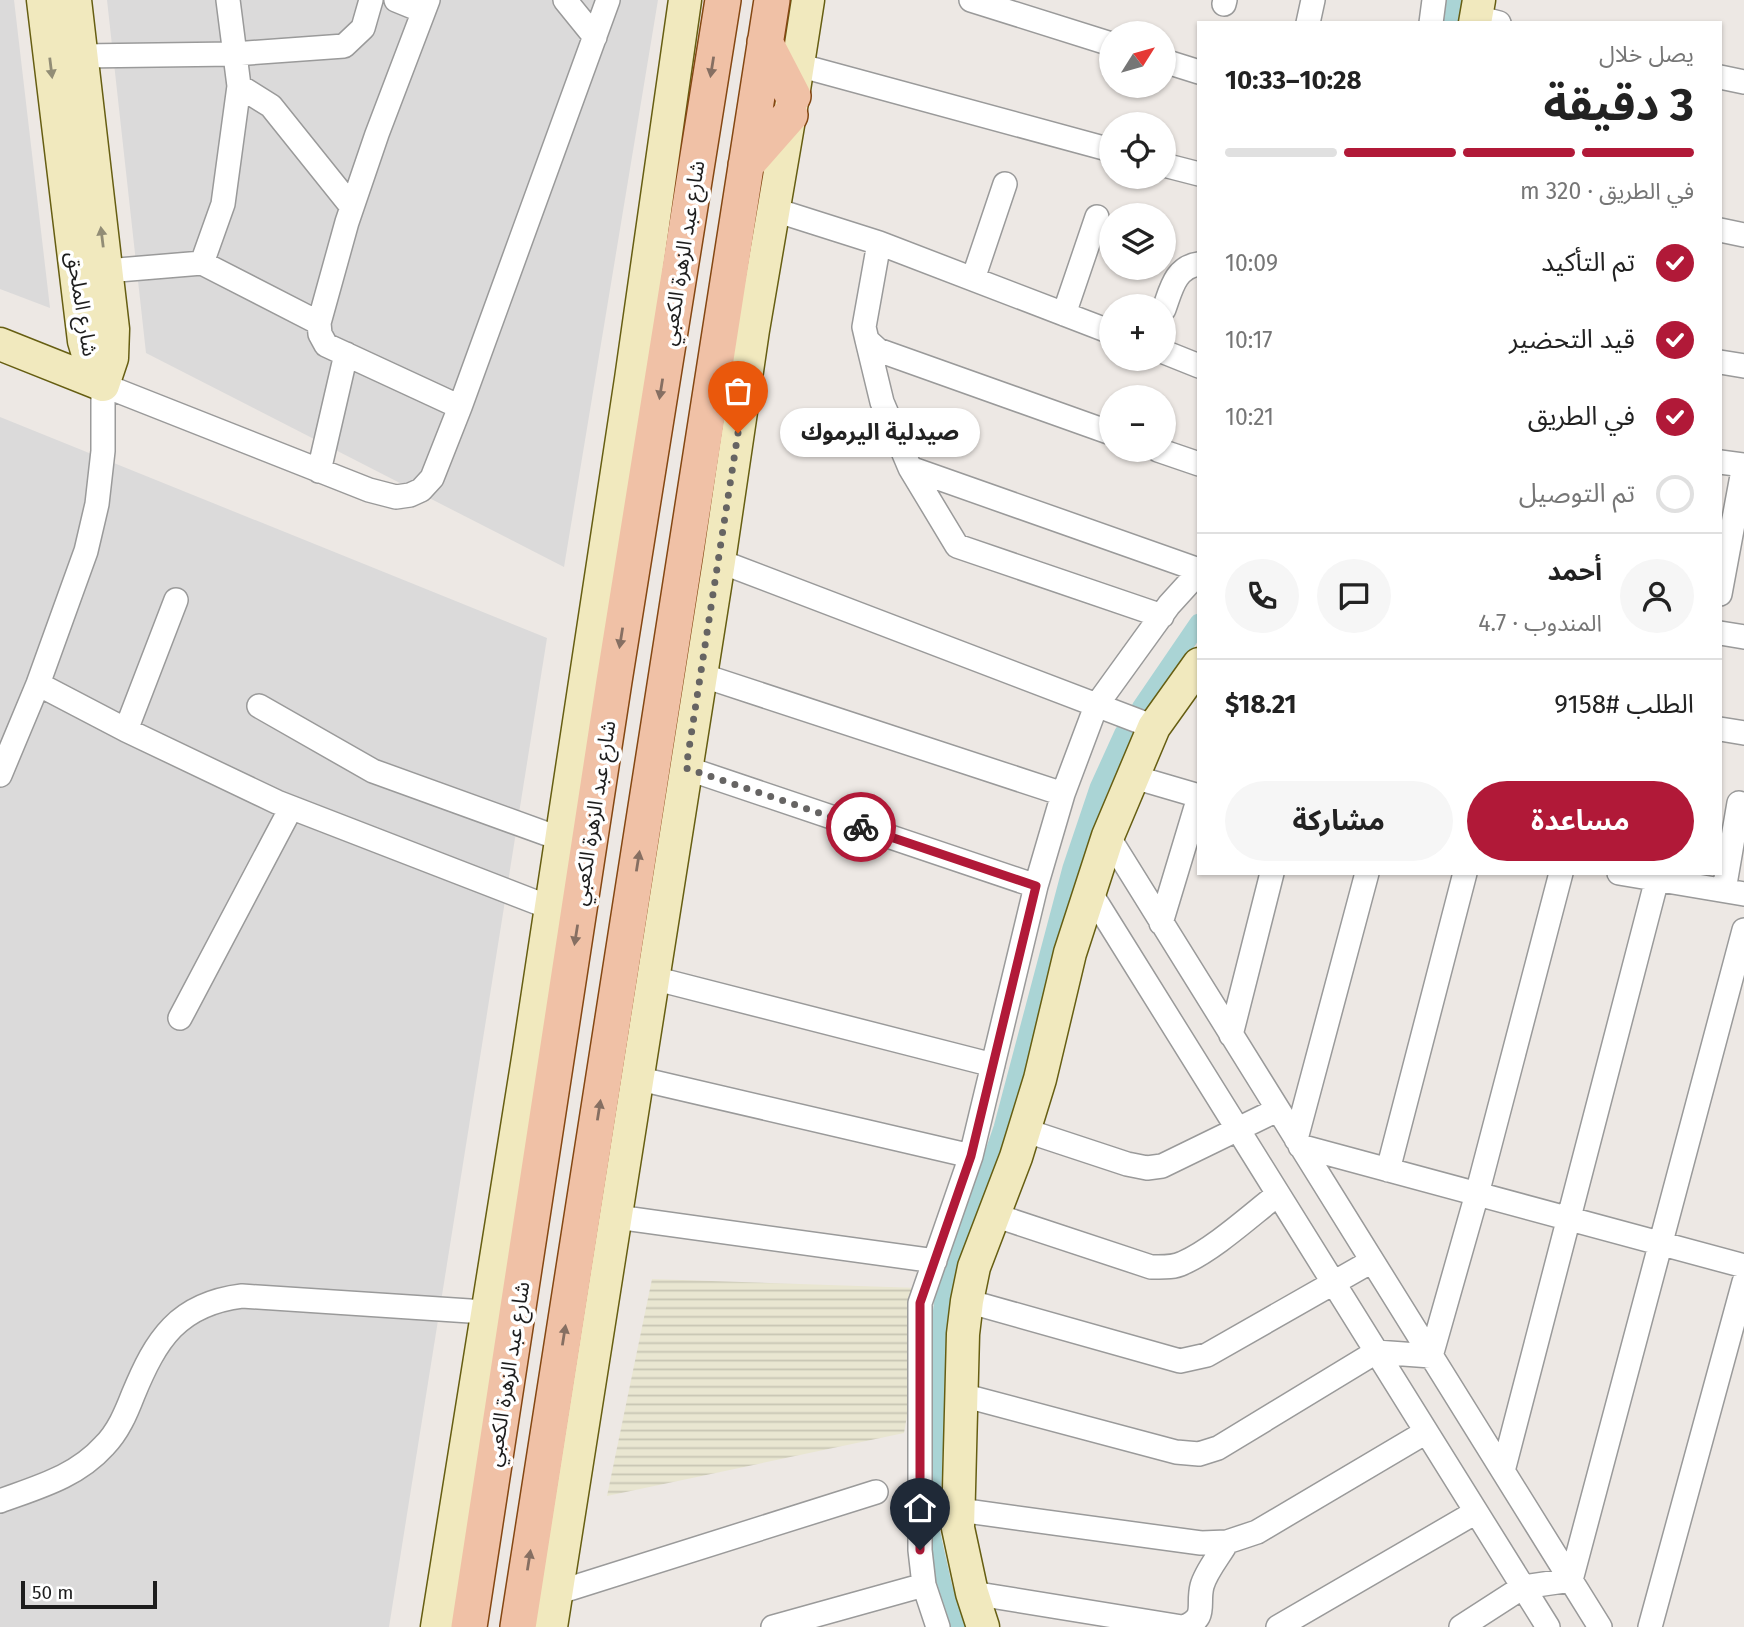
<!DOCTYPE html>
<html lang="ar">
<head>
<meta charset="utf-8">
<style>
	body { margin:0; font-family:"Fira Sans","Noto Sans Arabic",sans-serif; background:#f6f6f6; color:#222; direction:rtl; height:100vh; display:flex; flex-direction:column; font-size:26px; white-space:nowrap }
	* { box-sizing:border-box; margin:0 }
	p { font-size:23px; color:#767676 }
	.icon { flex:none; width:38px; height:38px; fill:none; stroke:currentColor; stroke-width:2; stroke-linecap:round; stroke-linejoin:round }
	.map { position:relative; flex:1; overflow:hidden; direction:ltr }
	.details { position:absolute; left:1197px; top:21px; width:525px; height:854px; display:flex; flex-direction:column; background:#fff; border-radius:0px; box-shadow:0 2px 5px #0004; direction:rtl }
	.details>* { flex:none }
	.needle { width:46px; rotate:53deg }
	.tools { position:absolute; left:1099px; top:21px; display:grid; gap:14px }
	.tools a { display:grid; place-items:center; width:77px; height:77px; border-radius:50%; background:#fff; box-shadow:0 2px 5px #0004; font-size:35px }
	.scale { position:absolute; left:21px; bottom:18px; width:136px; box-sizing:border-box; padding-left:7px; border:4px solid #1d1d1d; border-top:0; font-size:19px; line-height:24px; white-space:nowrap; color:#1d1d1d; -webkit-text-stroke:5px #fff; paint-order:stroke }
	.pin { position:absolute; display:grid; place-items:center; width:60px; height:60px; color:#fff; margin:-72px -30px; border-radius:50% 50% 50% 0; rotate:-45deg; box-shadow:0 0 7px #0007 }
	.pin .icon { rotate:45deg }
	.courier { position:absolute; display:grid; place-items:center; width:70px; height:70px; margin:-35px; border:5px solid #b11938; border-radius:50%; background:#fff; color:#222; box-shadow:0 2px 9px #0007 }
	.bubble { position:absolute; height:49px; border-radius:24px; background:#fff; box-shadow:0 2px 5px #0004; font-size:23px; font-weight:700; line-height:49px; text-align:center; direction:rtl }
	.head em { font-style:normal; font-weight:700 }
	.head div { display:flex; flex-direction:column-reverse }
	.head { display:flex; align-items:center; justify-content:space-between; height:119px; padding:0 28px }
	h1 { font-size:46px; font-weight:700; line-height:52px }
	.bar { display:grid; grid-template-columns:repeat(4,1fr); gap:10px 7px; align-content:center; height:84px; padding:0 28px }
	.bar i { height:9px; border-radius:5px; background:#e0e0e0 }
	.bar .on { background:#b11938 }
	.bar p { grid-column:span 4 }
	.line { display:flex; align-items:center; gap:18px; padding:0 28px; border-top:2px solid #e0e0e0 }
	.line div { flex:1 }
	.round { display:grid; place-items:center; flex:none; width:74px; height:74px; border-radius:37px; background:#f6f6f6 }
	ol { padding:0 28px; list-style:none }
	li { display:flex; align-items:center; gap:21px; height:77px }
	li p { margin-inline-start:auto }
	li .icon { padding:7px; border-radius:50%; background:#b11938; color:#fff; stroke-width:4 }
	li:last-child { color:#767676 }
	li i { width:38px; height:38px; border:4px solid #e0e0e0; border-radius:50% }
	.button { display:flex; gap:14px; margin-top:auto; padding:14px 28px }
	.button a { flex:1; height:80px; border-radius:42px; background:#b11938; color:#fff; font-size:28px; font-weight:700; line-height:80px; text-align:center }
	.button a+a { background:#f6f6f6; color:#222 }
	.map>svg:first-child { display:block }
	.residential { fill:#dbdada }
	.farmland { fill:url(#farmland-rules) }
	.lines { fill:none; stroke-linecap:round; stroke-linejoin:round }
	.canal { stroke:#aad4d5; stroke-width:19 }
	.street-casing { stroke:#9a9a9a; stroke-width:26 }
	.secondary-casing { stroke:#665e12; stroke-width:35 }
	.primary-casing { stroke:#844712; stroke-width:38 }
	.street { stroke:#fff; stroke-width:23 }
	.secondary { stroke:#f1e9be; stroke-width:32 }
	.primary { stroke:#f0c1a6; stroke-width:35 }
	.oneway { fill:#866f62 }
	.oneway2 { fill:#928d76 }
	.done { stroke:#666463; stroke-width:7; stroke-dasharray:0 12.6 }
	.route { stroke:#b11938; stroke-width:9 }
	.labels { text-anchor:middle; stroke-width:7; stroke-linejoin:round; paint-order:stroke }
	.street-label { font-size:21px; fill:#1d1d1d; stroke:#fff }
</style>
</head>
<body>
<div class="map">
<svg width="1744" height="1627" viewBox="0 0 1744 1627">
	<defs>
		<pattern id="farmland-rules" width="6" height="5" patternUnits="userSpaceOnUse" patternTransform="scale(1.75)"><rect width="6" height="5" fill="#e9e6d1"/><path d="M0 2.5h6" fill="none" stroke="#c7c5b3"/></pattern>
	</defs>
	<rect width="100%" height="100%" fill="#ede8e4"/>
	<!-- residential -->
	<path class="residential" d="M 0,0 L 14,0 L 50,308 L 0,289 Z
		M 107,0 L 658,0 L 564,567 L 146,353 Z
		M 0,417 L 547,638 L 389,1627 L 0,1627 Z"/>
	<!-- farmland -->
	<path class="farmland" d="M 652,1279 L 919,1288 L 918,1353 L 904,1433 L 607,1496 Z"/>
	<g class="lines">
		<!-- canal -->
		<path class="canal" d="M 1453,23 L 1455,0
			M 1141,708 L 1199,623
			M 956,1627 L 943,1588 L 930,1530 L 938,1347 L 944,1299 L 1003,1128 L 1072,868 L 1099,788 L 1124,733"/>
		<!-- street casing -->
		<g class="street-casing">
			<path id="street" d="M 396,0 L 423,11
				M 428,0 L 377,134 L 347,222 L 319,323 L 320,334 L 326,345 L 460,407
				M 565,0 L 595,37
				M 971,0 L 1111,44
				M 1224,4 L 1225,0
				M 1476,17 L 1499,23
				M 1308,23 L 1313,0
				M 1431,23 L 1434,0
				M 81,56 L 234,54 L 344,46 L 363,28 L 371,0
				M 1164,61 L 1199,72
				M 798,65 L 1111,150
				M 1720,77 L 1744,82
				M 239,86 L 271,106 L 352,207
				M 1164,165 L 1199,174
				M 772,209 L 879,243 L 1111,332
				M 1720,230 L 1744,235
				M 879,243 L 864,327 L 867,340 L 878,350 L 1111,433
				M 202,263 L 223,204 L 239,86 L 228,0
				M 106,271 L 202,263 L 319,323
				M 973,279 L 1005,184
				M 1164,309 C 1171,290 1175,267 1199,264
				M 1064,314 L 1097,217
				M 867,340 L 882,402 L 910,468 L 957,546 L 1162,616
				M 1164,352 L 1199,366
				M 1720,362 L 1744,366
				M 1158,450 L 1199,464
				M 1720,462 L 1744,465
				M 910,468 L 1199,570
				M 319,471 L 346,354
				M 719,561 L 1154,727
				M 1720,594 L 1744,465
				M 1720,633 L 1744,637
				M 701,675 L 1063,794
				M 38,684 L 126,730 L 277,802 L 551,908
				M 259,706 L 373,771 L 561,839
				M 1720,729 L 1744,733
				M 126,730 L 176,600
				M 686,768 L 1036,886
				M 0,775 L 38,684 L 86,551 L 97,504 L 103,451 L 103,385 L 369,490 L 396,497 L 410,495 L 421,490 L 432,478 L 460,407 L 608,0
				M 1134,777 L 1199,796
				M 1108,836 L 1600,1627
				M 1619,873 L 1744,894
				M 1724,890 L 1739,803
				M 1090,892 L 1548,1627
				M 1161,923 L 1199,797
				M 653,978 L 993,1065
				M 180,1018 L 291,808
				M 1231,1035 L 1272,873
				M 636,1078 L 971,1156
				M 1024,1130 L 1127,1164 L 1147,1168 L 1162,1166 L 1277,1110
				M 1296,1139 L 1367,873
				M 1300,1146 L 1744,1266
				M 1388,1170 L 1465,873
				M 994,1215 L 1151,1267 C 1162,1267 1173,1268 1183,1263 C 1214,1249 1250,1216 1277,1195
				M 617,1217 L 935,1261
				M 967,1301 L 1180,1361 L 1207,1355 L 1372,1261
				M 962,1395 L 1176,1452 L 1199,1454 L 1218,1448 L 1376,1352 L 1431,1356 L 1477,1194 L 1561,873
				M 1503,1471 L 1657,879
				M 0,1501 C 38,1487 76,1477 104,1446 C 118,1432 126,1413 133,1395 C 156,1339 178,1304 242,1296 L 500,1313
				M 959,1510 L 1201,1543 L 1227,1542 L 1257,1532 L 1426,1432
				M 556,1593 L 876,1492
				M 972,1593 L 1182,1627
				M 773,1627 L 924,1585
				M 938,1627 L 924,1585 L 920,1550 L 920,1303 L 971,1156 L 1036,886 L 1063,794 L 1096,706 L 1169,605 L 1199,572
				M 1184,1627 C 1208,1617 1197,1606 1202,1586 C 1206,1571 1220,1555 1227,1542
				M 1278,1627 L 1476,1512
				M 1461,1627 L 1523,1587 L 1571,1580 L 1744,930
				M 1650,1627 L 1744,1282"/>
		</g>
		<!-- secondary casing -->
		<g class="secondary-casing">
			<path id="secondary" d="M 43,0 L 84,341 L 91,364 L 103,385
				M 75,0 L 113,329 L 112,358 L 103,385
				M 1475,23 L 1479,0
				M 0,344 L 103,385
				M 437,1627 L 529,1052 L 631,379 L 685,0
				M 551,1627 L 719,561 L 753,330 L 793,96 L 808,0
				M 983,1627 L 972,1593 L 958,1528 L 963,1334 L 967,1301 L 974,1267 L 1016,1157 L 1040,1079 L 1070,953 L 1108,836 L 1154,727 L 1199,664"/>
		</g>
		<!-- primary casing -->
		<g class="primary-casing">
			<path id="primary" d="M 765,42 L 793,96
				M 746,165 L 790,115
				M 469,1627 L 614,681 L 723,0
				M 518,1627 L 772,0"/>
		</g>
		<!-- street -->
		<use href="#street" class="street"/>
		<!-- secondary -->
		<use href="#secondary" class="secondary"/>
		<!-- primary -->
		<use href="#primary" class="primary"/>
	</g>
	<!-- one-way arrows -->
	<defs><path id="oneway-solid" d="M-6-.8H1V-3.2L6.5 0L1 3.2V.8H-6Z" transform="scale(1.75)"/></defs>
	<g class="oneway">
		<use href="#oneway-solid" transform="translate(712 67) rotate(99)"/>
		<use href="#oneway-solid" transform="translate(661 389) rotate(99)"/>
		<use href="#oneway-solid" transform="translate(621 638) rotate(99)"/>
		<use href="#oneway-solid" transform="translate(638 861) rotate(-81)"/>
		<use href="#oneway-solid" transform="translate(576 935) rotate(99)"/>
		<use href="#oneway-solid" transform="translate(599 1110) rotate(-81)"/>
		<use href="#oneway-solid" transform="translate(564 1335) rotate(-81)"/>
		<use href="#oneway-solid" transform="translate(529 1560) rotate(-81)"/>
	</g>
	<g class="oneway2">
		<use href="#oneway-solid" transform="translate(51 68) rotate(83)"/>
		<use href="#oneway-solid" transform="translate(102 237) rotate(-97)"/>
	</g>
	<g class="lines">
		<!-- done -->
		<path class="done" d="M 738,433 L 686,768 L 861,827"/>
		<!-- route -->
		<path class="route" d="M 861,827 L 1036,886 L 971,1156 L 920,1303 L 920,1550"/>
	</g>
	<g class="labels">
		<!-- street labels -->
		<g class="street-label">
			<text transform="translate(683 253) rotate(-81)" y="7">شارع عبد الزهرة الكعبي</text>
			<text transform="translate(82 304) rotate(81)" y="7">شارع الملحق</text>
			<text transform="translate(594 813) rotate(-81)" y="7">شارع عبد الزهرة الكعبي</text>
			<text transform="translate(508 1374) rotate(-81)" y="7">شارع عبد الزهرة الكعبي</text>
		</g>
	</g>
</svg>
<div class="tools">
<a><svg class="needle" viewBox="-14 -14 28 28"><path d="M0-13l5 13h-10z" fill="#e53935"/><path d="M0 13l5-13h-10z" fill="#767676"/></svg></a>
<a><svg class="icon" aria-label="locate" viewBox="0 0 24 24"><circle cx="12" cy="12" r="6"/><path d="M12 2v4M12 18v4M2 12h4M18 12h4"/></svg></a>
<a><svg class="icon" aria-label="layers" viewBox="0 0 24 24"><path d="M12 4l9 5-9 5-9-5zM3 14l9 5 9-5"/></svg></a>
<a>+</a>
<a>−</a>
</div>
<div class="scale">50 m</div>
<div class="pin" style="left:738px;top:433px;background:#ea580c"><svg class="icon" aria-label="bag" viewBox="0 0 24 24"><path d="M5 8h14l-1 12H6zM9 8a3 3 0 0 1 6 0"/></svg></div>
<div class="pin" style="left:920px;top:1550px;background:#1f2937"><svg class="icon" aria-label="home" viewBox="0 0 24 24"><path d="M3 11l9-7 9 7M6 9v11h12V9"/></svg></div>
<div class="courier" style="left:861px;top:827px"><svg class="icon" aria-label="bike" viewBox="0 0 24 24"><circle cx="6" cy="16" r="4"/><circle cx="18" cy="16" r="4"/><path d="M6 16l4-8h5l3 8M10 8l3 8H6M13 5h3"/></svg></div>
<div class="bubble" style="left:780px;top:408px;width:200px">صيدلية اليرموك</div>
<section class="details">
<div class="head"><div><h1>3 دقيقة</h1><p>يصل خلال</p></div><em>10:28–10:33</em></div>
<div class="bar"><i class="on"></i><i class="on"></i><i class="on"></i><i></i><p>في الطريق · 320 m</p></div>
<ol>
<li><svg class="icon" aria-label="check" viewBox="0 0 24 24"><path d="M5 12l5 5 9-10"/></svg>تم التأكيد<p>10:09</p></li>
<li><svg class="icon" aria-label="check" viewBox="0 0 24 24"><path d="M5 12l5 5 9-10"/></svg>قيد التحضير<p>10:17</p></li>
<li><svg class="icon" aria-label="check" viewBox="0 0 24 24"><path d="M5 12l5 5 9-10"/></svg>في الطريق<p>10:21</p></li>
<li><i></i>تم التوصيل</li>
</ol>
<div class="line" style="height:126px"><a class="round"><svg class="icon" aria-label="person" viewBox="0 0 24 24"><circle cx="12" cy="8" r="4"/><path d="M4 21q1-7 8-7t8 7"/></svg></a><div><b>أحمد</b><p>المندوب · 4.7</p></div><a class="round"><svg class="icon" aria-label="chat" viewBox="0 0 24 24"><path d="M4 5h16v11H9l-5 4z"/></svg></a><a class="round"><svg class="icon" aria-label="phone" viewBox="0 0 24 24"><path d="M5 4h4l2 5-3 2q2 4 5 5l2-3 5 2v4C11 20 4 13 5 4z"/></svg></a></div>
<div class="line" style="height:91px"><div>الطلب #9158</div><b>$18.21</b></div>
<div class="button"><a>مساعدة</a><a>مشاركة</a></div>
</section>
</div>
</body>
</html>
